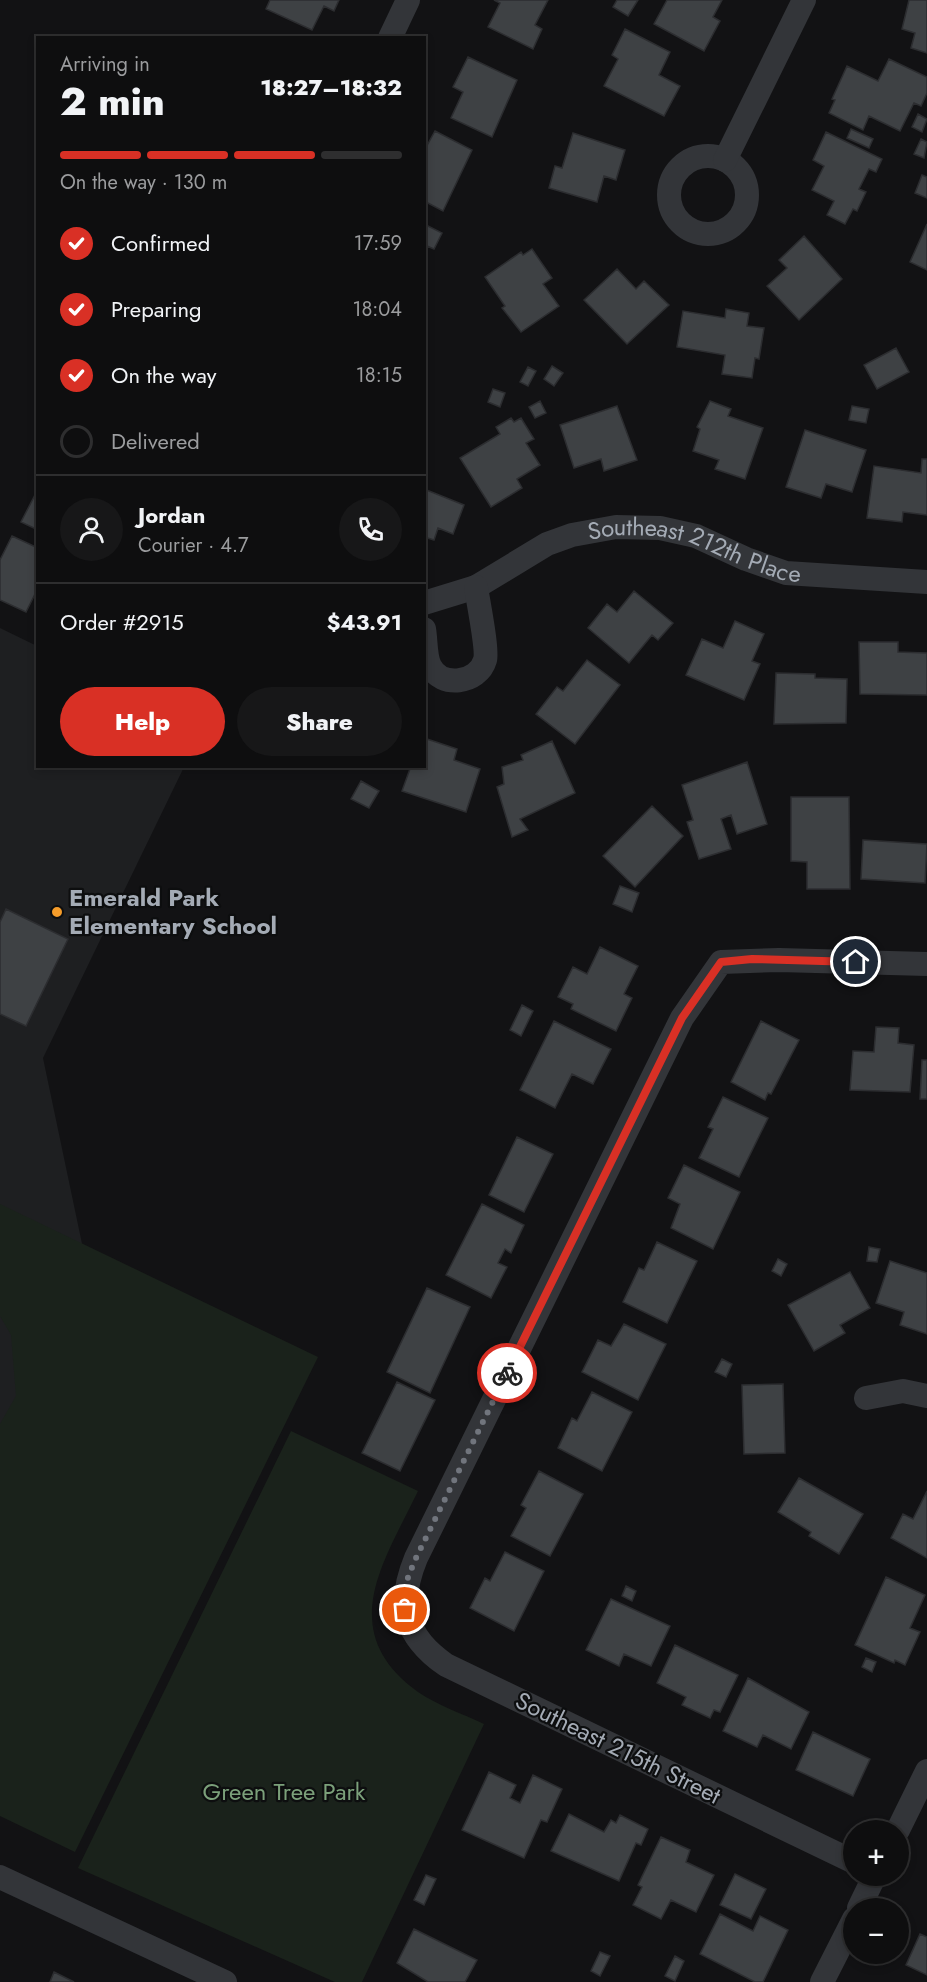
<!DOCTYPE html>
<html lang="en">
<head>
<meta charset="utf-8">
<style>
	body { margin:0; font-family:Jost,sans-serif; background:#171718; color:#f1f3f6; height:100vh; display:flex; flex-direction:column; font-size:22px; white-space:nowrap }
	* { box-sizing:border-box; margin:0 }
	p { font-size:20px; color:#9b9c9e }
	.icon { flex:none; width:33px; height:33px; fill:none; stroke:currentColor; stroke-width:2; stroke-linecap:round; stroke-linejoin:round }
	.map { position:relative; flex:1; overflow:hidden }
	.drawer { position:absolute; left:36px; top:36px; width:390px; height:732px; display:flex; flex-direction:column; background:#0e0e0f; border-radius:0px; box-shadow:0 3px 9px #0003,0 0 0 2px #2e2e2f }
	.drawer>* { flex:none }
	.tools { position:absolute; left:843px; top:1820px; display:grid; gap:12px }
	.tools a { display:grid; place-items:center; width:66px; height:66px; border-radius:50%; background:#0e0e0f; box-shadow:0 3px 9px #0003,0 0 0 2px #2e2e2f; font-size:30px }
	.pin { position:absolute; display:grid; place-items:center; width:51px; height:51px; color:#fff; margin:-26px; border:3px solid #fff; border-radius:50%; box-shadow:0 2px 6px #0007 }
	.courier { position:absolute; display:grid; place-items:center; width:60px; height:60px; margin:-30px; border:4px solid #d93025; border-radius:50%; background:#fff; color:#222; box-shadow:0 2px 8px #0007 }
	.head em { font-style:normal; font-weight:800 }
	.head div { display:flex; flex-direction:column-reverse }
	.head { display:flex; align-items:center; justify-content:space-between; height:102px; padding:0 24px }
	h1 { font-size:39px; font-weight:800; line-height:45px }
	.bar { display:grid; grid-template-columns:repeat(4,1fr); gap:9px 6px; align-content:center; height:72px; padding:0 24px }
	.bar i { height:8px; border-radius:4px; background:#2e2e2f }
	.bar .current { background:#d93025 }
	.bar p { grid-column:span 4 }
	.line { display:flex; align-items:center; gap:15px; padding:0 24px; border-top:2px solid #2e2e2f }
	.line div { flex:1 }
	.round { display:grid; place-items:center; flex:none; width:63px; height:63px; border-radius:32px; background:#171718 }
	ol { padding:0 24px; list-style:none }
	li { display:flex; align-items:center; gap:18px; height:66px }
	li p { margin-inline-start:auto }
	li .icon { padding:6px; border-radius:50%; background:#d93025; color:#fff; stroke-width:4 }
	li:last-child { color:#9b9c9e }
	li i { width:33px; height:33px; border:3px solid #2e2e2f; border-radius:50% }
	.button { display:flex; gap:12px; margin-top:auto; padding:12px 24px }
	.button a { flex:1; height:69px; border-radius:36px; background:#d93025; color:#fff; font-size:24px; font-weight:800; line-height:69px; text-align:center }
	.button a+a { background:#171718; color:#f1f3f6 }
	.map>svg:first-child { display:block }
	.built { fill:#1e1f21 }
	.green { fill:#1a221b }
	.building { fill:#3e4144; stroke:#2c2d30; stroke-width:1.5 }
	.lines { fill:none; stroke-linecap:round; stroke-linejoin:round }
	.minor { stroke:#333539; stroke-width:24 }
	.done { stroke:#71757d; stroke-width:6; stroke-dasharray:0 10.8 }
	.route { stroke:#d93025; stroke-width:8 }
	.poi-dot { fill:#f59c2a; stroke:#0d0e0f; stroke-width:2 }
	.labels { text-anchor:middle; stroke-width:4.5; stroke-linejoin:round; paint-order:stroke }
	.street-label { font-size:24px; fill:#a4abb5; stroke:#0d0e0f }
	.poi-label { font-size:24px; font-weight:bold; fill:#a4abb5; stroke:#0d0e0f; text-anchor:start }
	.park-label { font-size:24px; fill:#7ba07a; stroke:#0d0e0f }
</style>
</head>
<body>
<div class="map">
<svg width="927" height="1982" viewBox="0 0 927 1982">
	<rect width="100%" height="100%" fill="#121214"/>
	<!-- built -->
	<path class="built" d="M 0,628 L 37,646 L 38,766 L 184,767 L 43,1058 L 89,1277 L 0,1462 Z"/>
	<!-- green -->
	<path class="green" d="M 0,1204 L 318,1357 L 75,1852 L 0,1816 L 0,1424 L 16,1396 L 11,1335 L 0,1316 Z
		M 291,1431 L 418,1491 C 384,1562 334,1631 418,1692 C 437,1705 463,1714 484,1724 L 362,1982 L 335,1982 L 78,1868 Z"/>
	<!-- building -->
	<path class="building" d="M 270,0 L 339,0 L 334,11 L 324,6 L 312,30 L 266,9 Z
		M 494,0 L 548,0 L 535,25 L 542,29 L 533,49 L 488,27 L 500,3 Z
		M 617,0 L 638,0 L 628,16 L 613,7 Z
		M 667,0 L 722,0 L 713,17 L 720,21 L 704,51 L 654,24 Z
		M 909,0 L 927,0 L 927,53 L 911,48 L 915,33 L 902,29 Z
		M 625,29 L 670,52 L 659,75 L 680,86 L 664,116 L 604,86 L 618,59 L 612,55 Z
		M 468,57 L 517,80 L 492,137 L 451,118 L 463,92 L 453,87 Z
		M 889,59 L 927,77 L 927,93 L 921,106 L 914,103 L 900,131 L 869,116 L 863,130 L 829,113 L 835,100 L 832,99 L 847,66 L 878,81 Z
		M 918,114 L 927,119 L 922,132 L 912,127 Z
		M 851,129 L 873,139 L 869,148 L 847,138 Z
		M 435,131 L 472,150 L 443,211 L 424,201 L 424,151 Z
		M 826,132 L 882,159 L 876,172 L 869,169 L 859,189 L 866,192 L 857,211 L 853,209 L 845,224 L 827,215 L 834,201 L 812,190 L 824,166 L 813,160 Z
		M 573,133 L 625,150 L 616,180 L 604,176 L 597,202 L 549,188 L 555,166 L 562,168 Z
		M 921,139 L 927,142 L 924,158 L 914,154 Z
		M 922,175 L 927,177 L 927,198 L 915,193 Z
		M 424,224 L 442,233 L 434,249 L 427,246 L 424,251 Z
		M 927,224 L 927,270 L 910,262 Z
		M 804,236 L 842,279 L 799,320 L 767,286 L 787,268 L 779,260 Z
		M 532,249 L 552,278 L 543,284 L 559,306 L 521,332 L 502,308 L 505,306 L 485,277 L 521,252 L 523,255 Z
		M 617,269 L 636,289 L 644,281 L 669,305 L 627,344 L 584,300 Z
		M 726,309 L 749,313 L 747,326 L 764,328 L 759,359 L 755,358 L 752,378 L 722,374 L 725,355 L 677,347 L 683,311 L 725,318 Z
		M 896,348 L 909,372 L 877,389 L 864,365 Z
		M 552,366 L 563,373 L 554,386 L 544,379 Z
		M 528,367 L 536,371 L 528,386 L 520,382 Z
		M 493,389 L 505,393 L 500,407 L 488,402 Z
		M 540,401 L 546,413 L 535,418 L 529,407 Z
		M 710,401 L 731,409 L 728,416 L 763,428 L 745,479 L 715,469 L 719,460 L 693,451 L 700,429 L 697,427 Z
		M 617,406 L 637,460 L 604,471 L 601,459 L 574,468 L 560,425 Z
		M 852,406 L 869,409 L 866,423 L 849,420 Z
		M 511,418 L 514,422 L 521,418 L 534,439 L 526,443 L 540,465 L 517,479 L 522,488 L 491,507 L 460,458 L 500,434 L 496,427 Z
		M 805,430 L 866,450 L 852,492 L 826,484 L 821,498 L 786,487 Z
		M 922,459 L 927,459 L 927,515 L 903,512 L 902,522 L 867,518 L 874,466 L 921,473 Z
		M 38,489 L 38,530 L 21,522 Z
		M 424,489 L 464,505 L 453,534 L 438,528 L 434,540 L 424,537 Z
		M 12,536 L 38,548 L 38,588 L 26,612 L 0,600 L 0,560 Z
		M 634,591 L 673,623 L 658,640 L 652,635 L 629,663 L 588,628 L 607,604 L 617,612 Z
		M 735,621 L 764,634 L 752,661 L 760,664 L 744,700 L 686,675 L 702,639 L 723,648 Z
		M 859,642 L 898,642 L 898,652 L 927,653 L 927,695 L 860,694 Z
		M 587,660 L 620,685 L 575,744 L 536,714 L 557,687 L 563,691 Z
		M 776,673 L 815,674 L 815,678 L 847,679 L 846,723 L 774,724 Z
		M 424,738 L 457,749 L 454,760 L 480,769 L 466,812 L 402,791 L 411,766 L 424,766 Z
		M 552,741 L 575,793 L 520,819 L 528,830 L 512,837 L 497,787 L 504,784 L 502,767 L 523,760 L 521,755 Z
		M 747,762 L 767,824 L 737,834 L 731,815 L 721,819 L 731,849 L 699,859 L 687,822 L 693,820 L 682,785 Z
		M 361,781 L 379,791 L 369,808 L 351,799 Z
		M 791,797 L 849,797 L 850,889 L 807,889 L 807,862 L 791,861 Z
		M 652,806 L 683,836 L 635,887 L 603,856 Z
		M 863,840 L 927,844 L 925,883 L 861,879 Z
		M 620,886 L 639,893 L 632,912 L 613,904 Z
		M 6,909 L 68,939 L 26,1026 L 0,1014 L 0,922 Z
		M 600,947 L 638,966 L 624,994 L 632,998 L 616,1031 L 571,1009 L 573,1004 L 558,997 L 573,967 L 587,974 Z
		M 522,1005 L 533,1011 L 521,1036 L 510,1030 Z
		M 554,1021 L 611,1049 L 593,1084 L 572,1074 L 555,1108 L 520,1090 Z
		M 761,1021 L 799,1040 L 771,1094 L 768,1093 L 765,1100 L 731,1082 Z
		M 876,1027 L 899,1028 L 898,1043 L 914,1045 L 910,1092 L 850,1090 L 853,1051 L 874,1052 Z
		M 922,1060 L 927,1060 L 927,1099 L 920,1099 Z
		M 723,1097 L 768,1118 L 739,1177 L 699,1158 L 713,1129 L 708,1127 Z
		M 517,1137 L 553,1154 L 524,1212 L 489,1195 Z
		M 684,1165 L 740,1192 L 713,1249 L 671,1228 L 680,1204 L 668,1198 Z
		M 482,1204 L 524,1225 L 511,1253 L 505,1249 L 498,1263 L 507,1267 L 491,1298 L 446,1275 Z
		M 657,1242 L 697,1261 L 667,1323 L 623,1302 L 639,1268 L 644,1270 Z
		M 869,1247 L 880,1249 L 877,1262 L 867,1261 Z
		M 778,1259 L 787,1264 L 781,1276 L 772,1271 Z
		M 890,1261 L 927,1273 L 927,1334 L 900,1325 L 904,1312 L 876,1303 Z
		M 850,1272 L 870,1308 L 840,1325 L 845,1333 L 814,1351 L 788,1305 Z
		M 427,1288 L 470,1307 L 430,1393 L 387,1372 Z
		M 624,1324 L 666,1344 L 638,1400 L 582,1372 L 598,1340 L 611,1346 Z
		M 722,1359 L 732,1364 L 726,1377 L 715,1372 Z
		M 397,1382 L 435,1400 L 400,1471 L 362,1453 Z
		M 783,1384 L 785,1453 L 744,1454 L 742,1385 Z
		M 592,1392 L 632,1412 L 602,1471 L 558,1448 L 572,1418 L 577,1421 Z
		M 539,1471 L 583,1494 L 550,1556 L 511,1536 L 526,1508 L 521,1505 Z
		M 799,1478 L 863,1514 L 839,1554 L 809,1536 L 811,1532 L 778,1512 Z
		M 927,1491 L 927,1558 L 891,1538 L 903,1514 L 913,1519 Z
		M 505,1552 L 544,1571 L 514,1631 L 470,1608 L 485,1578 L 490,1581 Z
		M 886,1577 L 925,1595 L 910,1628 L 920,1632 L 905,1665 L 895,1660 L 894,1663 L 855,1645 Z
		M 626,1586 L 636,1591 L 632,1601 L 622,1596 Z
		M 611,1599 L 670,1626 L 651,1666 L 624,1654 L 619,1666 L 586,1650 Z
		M 675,1645 L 738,1675 L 720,1712 L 714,1710 L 710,1718 L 682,1705 L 686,1697 L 657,1683 Z
		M 866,1658 L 876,1662 L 872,1672 L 862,1667 Z
		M 748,1678 L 809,1712 L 791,1749 L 763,1735 L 757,1747 L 723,1731 Z
		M 813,1732 L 870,1759 L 853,1796 L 796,1770 Z
		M 489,1772 L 516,1785 L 510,1798 L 520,1803 L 533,1775 L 562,1789 L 547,1822 L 541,1820 L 524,1858 L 462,1830 Z
		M 569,1814 L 604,1832 L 611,1820 L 616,1823 L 620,1815 L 648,1829 L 641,1845 L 636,1843 L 619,1881 L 551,1851 Z
		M 661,1837 L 690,1850 L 686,1862 L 714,1875 L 696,1912 L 671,1900 L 661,1919 L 633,1905 L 642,1887 L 638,1885 Z
		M 735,1874 L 766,1889 L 751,1919 L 720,1905 Z
		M 426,1875 L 436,1879 L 424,1905 L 414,1900 Z
		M 720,1914 L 753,1931 L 760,1916 L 788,1930 L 763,1982 L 755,1982 L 700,1954 Z
		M 414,1929 L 477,1960 L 465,1982 L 428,1982 L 397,1963 Z
		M 920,1934 L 927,1937 L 927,1975 L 906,1965 Z
		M 600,1952 L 610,1956 L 600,1976 L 591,1971 Z
		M 675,1956 L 684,1961 L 675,1981 L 665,1976 Z
		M 54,1972 L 74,1982 L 50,1982 Z"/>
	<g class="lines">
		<!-- minor -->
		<g class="minor">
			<path d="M 390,38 L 408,0"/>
			<circle cx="708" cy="195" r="39"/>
			<path d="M 725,160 L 804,0"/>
			<path id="s1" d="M 424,603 L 476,587 L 547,544 L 572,535 L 616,527 L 660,528 L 696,536 L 746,559 L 786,573 L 927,582"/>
			<path d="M 424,629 C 426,640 425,657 430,666 C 441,688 478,684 485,660 C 488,650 478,601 476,587"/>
			<path d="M 866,1398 L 903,1391 L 927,1396"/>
			<path d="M 898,1830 L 927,1771"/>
			<path d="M 854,1862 L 446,1665 C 404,1636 397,1604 416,1558 L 682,1018 L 721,962 L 779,960 L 927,964"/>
			<path d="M 0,1877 L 225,1982"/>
			<path d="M 859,1908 L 875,1875"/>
			<path d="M 822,1982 L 854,1919"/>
		</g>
	</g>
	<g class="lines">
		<!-- done -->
		<path class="done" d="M 405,1610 L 408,1577 L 416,1558 L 507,1373"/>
		<!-- route -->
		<path class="route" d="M 507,1373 L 682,1018 L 721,962 L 752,959 L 856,962"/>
	</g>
	<!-- markers -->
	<circle class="poi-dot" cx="57" cy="912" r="6"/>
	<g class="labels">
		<!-- street labels -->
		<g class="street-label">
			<text dy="8" stroke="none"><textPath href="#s1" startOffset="291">Southeast 212th Place</textPath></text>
			<text transform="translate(618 1748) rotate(26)" y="8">Southeast 215th Street</text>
		</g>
		<!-- poi labels -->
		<g class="poi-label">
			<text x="69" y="906">Emerald Park<tspan x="69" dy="28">Elementary School</tspan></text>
		</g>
		<!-- park labels -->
		<g class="park-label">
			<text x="284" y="1800">Green Tree Park</text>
		</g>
	</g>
</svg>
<div class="tools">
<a>+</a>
<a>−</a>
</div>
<div class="pin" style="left:405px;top:1610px;background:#ea580c"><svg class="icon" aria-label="bag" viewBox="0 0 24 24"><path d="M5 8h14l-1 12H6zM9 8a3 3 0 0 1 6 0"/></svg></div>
<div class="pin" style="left:856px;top:962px;background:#1f2937"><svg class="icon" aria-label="home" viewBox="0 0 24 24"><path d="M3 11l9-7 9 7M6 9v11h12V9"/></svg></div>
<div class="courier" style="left:507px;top:1373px"><svg class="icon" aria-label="bike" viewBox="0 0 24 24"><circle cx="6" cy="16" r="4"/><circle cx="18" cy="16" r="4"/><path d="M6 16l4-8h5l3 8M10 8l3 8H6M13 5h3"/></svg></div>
<section class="drawer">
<div class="head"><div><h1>2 min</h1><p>Arriving in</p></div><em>18:27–18:32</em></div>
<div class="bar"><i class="current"></i><i class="current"></i><i class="current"></i><i></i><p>On the way · 130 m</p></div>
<ol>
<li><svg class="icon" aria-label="check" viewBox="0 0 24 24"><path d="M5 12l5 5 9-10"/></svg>Confirmed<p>17:59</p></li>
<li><svg class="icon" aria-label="check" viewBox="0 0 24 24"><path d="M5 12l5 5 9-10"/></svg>Preparing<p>18:04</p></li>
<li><svg class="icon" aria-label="check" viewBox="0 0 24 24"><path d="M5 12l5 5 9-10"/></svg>On the way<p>18:15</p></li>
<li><i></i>Delivered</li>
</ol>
<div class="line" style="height:108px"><a class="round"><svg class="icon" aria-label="person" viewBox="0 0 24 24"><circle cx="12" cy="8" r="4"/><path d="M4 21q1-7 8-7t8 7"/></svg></a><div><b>Jordan</b><p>Courier · 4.7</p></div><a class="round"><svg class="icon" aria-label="phone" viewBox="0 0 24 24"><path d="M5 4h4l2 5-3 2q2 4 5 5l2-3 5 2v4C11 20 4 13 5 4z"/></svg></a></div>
<div class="line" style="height:78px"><div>Order #2915</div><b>$43.91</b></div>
<div class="button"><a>Help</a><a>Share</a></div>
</section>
</div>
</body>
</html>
